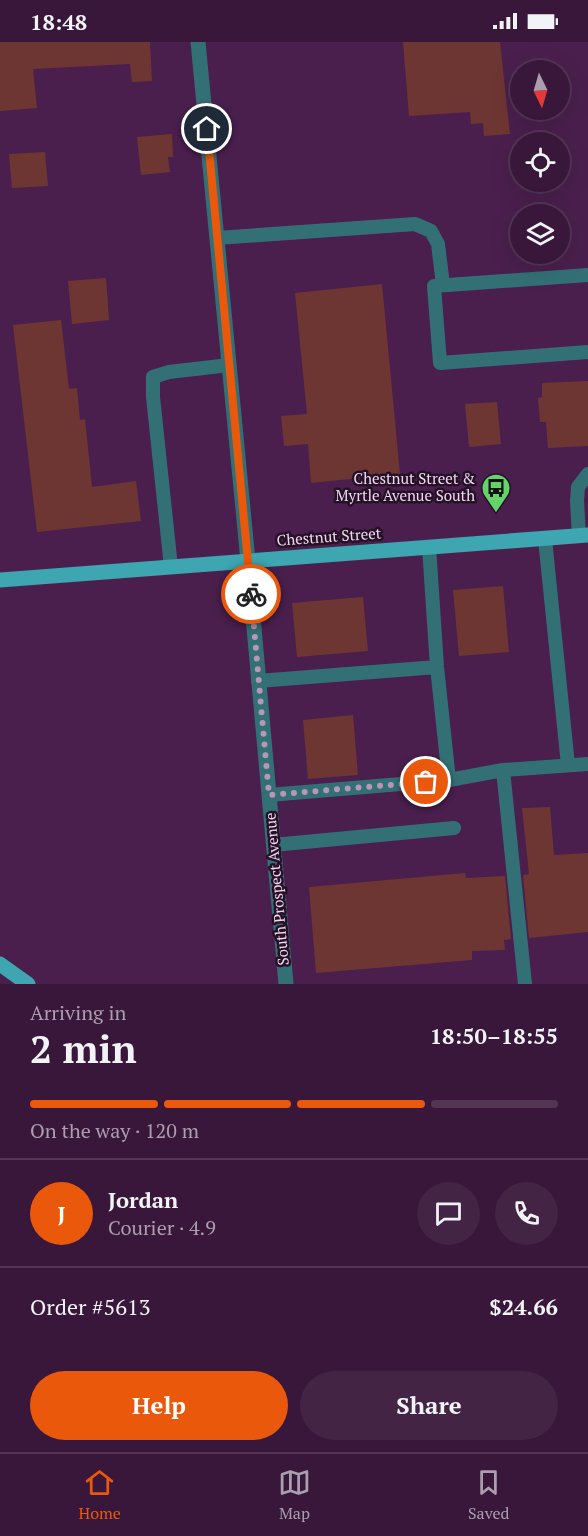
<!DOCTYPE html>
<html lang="en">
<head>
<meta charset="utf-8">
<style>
	body { margin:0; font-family:"PT Serif",serif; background:#432445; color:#f1f3f6; height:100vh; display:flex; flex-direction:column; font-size:22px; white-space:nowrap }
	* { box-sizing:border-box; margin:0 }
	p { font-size:20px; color:#ab9faf }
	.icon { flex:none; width:33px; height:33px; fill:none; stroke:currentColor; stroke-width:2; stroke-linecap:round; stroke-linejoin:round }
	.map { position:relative; height:942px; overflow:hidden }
	.details { display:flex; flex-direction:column; background:#38173a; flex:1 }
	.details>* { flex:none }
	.needle { width:39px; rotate:175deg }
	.buttons { position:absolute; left:510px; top:18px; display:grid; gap:12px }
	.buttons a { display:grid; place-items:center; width:60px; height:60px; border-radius:50%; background:#38173a; box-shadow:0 6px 24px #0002,0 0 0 2px #523654; font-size:30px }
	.pin { position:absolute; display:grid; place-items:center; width:51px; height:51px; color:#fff; margin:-26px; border:3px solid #fff; border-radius:50%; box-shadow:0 2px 6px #0007 }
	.courier { position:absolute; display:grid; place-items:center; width:60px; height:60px; margin:-30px; border:4px solid #ea580c; border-radius:50%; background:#fff; color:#222; box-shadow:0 2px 8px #0007 }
	.overview em { font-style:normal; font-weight:700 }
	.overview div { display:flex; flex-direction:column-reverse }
	.overview { display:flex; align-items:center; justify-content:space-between; height:102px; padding:0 30px }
	h1 { font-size:39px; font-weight:700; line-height:45px }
	.bar { display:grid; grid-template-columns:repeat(4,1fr); gap:9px 6px; align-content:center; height:72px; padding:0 30px }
	.bar i { height:8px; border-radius:4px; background:#523654 }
	.bar .on { background:#ea580c }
	.bar p { grid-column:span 4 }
	.line { display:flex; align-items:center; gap:15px; padding:0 30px; border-top:2px solid #523654 }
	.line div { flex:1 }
	.round { display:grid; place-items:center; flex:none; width:63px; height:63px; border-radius:32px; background:#432445 }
	.action { display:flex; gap:12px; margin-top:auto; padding:12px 30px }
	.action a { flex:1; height:69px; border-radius:36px; background:#ea580c; color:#fff; font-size:24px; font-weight:700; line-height:69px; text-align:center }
	.action a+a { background:#432445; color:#f1f3f6 }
	.status { display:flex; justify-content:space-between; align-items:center; height:42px; padding:0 30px; background:#38173a; direction:ltr }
	.status svg { height:16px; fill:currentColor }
	.tab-bar { display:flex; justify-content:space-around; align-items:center; height:84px; border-top:2px solid #523654; background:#38173a; font-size:16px; color:#ab9faf }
	.tab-bar a { display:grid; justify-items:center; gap:3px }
	.tab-bar .on { color:#ea580c }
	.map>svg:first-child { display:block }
	.building { fill:#6e3632 }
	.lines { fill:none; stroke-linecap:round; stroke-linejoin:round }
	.lane { stroke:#337076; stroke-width:14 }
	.street { stroke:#337076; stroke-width:15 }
	.primary { stroke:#3da6b1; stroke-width:15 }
	.done { stroke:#b796b8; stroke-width:6; stroke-dasharray:0 10.8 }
	.route { stroke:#ea580c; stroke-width:8 }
	.labels { text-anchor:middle; stroke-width:5; stroke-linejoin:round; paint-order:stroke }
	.poi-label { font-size:15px; fill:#f1d6f2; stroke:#261227; text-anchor:end }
	.street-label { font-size:15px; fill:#f1d6f2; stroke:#261227 }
</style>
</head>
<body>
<div class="status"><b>18:48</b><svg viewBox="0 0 49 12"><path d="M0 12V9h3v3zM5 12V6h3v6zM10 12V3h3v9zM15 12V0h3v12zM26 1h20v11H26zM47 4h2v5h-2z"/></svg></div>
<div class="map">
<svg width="588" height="942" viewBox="0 0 588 942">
	<rect width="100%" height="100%" fill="#4a1f4d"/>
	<!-- building -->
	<path class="building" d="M 0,0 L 150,0 L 152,39 L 132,40 L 130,22 L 33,27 L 37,66 L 0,69 Z
		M 403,0 L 500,0 L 510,92 L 484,94 L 483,81 L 471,82 L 470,70 L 409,74 Z
		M 172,92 L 173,115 L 168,115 L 170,130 L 141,133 L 137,95 Z
		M 45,110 L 48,144 L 12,146 L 9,112 Z
		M 106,236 L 109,278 L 72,282 L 68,239 Z
		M 382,242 L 400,432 L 311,441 L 308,402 L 284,404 L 281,374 L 307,372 L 295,251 Z
		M 61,278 L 69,347 L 77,346 L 80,378 L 85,377 L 92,445 L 136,439 L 141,479 L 37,490 L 13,283 Z
		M 588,339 L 588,404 L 548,406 L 546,380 L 540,380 L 538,356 L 542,355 L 542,341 Z
		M 497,360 L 501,402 L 469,405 L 465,362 Z
		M 503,544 L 509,610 L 459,614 L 453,548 Z
		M 363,555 L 368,609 L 297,615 L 292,561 Z
		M 353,673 L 358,733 L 308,737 L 303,678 Z
		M 550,765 L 554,813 L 588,811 L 588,890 L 529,896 L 523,833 L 529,832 L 522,766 Z
		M 465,831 L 466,836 L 505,834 L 511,897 L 504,898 L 505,908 L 472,909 L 472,918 L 316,931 L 309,845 Z"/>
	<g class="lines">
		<!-- lane -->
		<path class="lane" d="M 217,196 L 415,182 L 431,189 L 438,202 L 443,243
			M 588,233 L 434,244 L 440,321 L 588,310
			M 579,494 L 577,459 L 578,445 L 588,432
			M 545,497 L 568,723
			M 429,505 L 437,625 L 449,738
			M 171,525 L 153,355 L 153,335 L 169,330 L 229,323
			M 258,639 L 437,625
			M 503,728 L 525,942
			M 269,753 L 449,738 L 503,728 L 588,722
			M 273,803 L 454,786"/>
		<!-- street -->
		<path class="street" d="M 198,0 L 248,519 L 286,942"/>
		<!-- primary -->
		<path class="primary" d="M 0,538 L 588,493
			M 0,922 L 28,942"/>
	</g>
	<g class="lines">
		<!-- done -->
		<path class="done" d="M 251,552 L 269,753 L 426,740"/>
		<!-- route -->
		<path class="route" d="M 207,87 L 251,552"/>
	</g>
	<!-- icons -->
	<defs>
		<g id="bus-pin" transform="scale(1.5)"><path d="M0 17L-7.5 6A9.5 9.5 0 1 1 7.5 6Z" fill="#62d469" stroke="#261227"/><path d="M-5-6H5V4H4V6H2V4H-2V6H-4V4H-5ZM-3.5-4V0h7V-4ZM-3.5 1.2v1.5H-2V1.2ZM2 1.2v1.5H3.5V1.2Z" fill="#111"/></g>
	</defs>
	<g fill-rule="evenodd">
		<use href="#bus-pin" x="496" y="446"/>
	</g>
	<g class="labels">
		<!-- poi labels -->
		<g class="poi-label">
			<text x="475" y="442">Chestnut Street &amp;<tspan x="475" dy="17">Myrtle Avenue South</tspan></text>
		</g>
		<!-- street labels -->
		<g class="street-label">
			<text transform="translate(329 495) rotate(-4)" y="5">Chestnut Street</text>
			<text transform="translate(277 847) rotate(-95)" y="5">South Prospect Avenue</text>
		</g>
	</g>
</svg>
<div class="buttons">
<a><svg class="needle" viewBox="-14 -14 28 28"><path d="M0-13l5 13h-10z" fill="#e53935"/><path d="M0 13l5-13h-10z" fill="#ab9faf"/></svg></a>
<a><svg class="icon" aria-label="locate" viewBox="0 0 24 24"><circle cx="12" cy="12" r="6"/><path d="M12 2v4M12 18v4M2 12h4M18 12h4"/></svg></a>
<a><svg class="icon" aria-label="layers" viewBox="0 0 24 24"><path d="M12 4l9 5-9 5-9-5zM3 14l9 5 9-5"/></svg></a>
</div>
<div class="pin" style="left:426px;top:740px;background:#ea580c"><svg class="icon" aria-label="bag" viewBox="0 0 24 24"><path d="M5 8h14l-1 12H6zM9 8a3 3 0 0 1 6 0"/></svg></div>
<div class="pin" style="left:207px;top:87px;background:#1f2937"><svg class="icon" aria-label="home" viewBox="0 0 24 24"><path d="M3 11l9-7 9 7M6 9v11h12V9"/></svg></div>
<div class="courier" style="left:251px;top:552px"><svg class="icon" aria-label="bike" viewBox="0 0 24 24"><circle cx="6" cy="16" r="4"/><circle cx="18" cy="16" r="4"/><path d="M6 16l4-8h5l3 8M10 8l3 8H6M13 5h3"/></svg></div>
</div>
<section class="details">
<div class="overview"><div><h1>2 min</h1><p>Arriving in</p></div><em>18:50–18:55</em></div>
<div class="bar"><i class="on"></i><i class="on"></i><i class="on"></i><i></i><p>On the way · 120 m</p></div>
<div class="line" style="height:108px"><b class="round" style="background:#ea580c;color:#fff">J</b><div><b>Jordan</b><p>Courier · 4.9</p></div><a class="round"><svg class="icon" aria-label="chat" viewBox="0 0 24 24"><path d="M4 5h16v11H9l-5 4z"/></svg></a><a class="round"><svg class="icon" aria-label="phone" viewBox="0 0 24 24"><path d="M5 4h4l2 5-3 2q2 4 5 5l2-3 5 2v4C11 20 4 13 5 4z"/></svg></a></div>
<div class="line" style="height:78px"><div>Order #5613</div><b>$24.66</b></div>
<div class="action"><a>Help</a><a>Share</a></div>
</section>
<nav class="tab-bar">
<a class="on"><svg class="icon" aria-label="home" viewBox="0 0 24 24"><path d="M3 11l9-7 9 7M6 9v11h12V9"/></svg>Home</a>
<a><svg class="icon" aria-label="map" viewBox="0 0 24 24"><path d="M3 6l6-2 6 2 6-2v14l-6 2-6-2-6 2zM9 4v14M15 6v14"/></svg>Map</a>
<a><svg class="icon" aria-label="saved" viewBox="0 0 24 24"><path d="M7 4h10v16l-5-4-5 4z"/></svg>Saved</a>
</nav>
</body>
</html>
